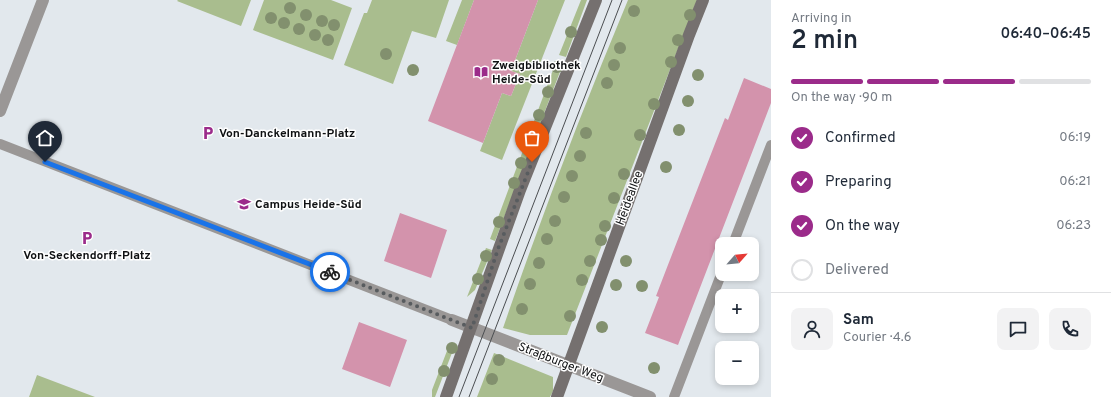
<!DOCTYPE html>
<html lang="en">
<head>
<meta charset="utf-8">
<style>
	body { margin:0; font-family:Overpass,sans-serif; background:#f2f2f3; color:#1f2937; height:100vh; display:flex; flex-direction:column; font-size:15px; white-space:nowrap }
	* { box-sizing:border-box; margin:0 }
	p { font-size:13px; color:#747a83 }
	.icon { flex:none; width:22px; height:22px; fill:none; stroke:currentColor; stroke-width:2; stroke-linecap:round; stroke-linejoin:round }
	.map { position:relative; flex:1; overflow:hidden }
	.drawer { display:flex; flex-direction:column; background:#fff; width:340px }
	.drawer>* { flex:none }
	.needle { width:26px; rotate:63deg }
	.controls { position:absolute; left:715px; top:237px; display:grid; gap:8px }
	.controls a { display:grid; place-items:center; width:44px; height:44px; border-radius:8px; background:#fff; box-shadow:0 2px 6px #0003; font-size:20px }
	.pin { position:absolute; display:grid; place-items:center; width:34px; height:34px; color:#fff; margin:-41px -17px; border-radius:50% 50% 50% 0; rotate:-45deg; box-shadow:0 0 4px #0007 }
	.pin .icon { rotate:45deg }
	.courier { position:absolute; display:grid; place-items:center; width:40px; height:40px; margin:-20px; border:3px solid #1a73e8; border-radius:50%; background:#fff; color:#222; box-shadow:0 1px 5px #0007 }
	.headline em { font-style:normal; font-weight:600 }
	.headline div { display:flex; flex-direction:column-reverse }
	.headline { display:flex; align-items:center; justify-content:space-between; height:68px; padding:0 20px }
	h1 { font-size:26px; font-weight:600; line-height:30px }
	.bar { display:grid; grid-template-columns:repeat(4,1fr); gap:6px 4px; align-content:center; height:48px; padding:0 20px }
	.bar i { height:5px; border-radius:3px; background:#e0e1e3 }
	.bar .selected { background:#9b2b8a }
	.bar p { grid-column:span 4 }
	.line { display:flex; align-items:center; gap:10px; padding:0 20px; border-top:1px solid #e0e1e3 }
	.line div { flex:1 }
	.round { display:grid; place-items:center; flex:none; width:42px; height:42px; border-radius:8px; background:#f2f2f3 }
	ol { padding:0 20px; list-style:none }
	li { display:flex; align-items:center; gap:12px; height:44px }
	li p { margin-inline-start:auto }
	li .icon { padding:4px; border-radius:50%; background:#9b2b8a; color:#fff; stroke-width:4 }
	li:last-child { color:#747a83 }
	li i { width:22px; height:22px; border:2px solid #e0e1e3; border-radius:50% }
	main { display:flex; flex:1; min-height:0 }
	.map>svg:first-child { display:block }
	.green { fill:#a9bd8e }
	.building { fill:#d393ac }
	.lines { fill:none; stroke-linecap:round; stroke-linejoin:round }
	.lane { stroke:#9a9796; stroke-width:10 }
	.street { stroke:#9a9796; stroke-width:12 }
	.secondary { stroke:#75706f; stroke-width:12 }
	.tram { stroke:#4b4e51; stroke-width:1 }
	.tree { fill:#82906e }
	.done { stroke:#585c5f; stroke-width:4; stroke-dasharray:0 7.2 }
	.route { stroke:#1a73e8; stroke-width:5 }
	.labels { text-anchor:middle; stroke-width:3; stroke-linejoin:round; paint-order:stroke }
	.poi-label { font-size:12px; font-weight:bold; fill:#0e1012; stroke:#fff; text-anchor:start }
	.street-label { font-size:12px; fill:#0e1012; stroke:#fff }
</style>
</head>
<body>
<main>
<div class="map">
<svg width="771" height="397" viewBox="0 0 771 397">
	<rect width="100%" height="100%" fill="#e2e8ed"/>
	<!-- green -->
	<path class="green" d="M 178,0 L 251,0 L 241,26 L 177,1 Z
		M 264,0 L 331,0 L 352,8 L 333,60 L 253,30 Z
		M 372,0 L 449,0 L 436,38 L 412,31 L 393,84 L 344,65 L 364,13 L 367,13 Z
		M 462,0 L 474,0 L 457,45 L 446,41 Z
		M 538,0 L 565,0 L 502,160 L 480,151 L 502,93 L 511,96 L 520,74 L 511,71 Z
		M 581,0 L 587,0 L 566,57 L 559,55 Z
		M 628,0 L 697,0 L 567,335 L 530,335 L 503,328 C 541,217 583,108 628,0 Z
		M 556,62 L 563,64 L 495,241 L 490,239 Z
		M 486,248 L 492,250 L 475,290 L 467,297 Z
		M 450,343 L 455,345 L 435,397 L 432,397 L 432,390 Z
		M 494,353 L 553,377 L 553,391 L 550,397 L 477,397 Z
		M 37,375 L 95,397 L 29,397 Z"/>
	<!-- building -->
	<path class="building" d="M 474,0 L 538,0 L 511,71 L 520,74 L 511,96 L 502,93 L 483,143 L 428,121 Z
		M 744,78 L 771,89 L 771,103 L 678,345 L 645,333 L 659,297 L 656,296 L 666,270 L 725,118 L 728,120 Z
		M 400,213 L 447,230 L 431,278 L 384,261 Z
		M 359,322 L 407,340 L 390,387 L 342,369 Z"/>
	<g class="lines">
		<!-- lane -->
		<path class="lane" d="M 0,144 L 452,320
			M 733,244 L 771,145
			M 674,397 L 722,272"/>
		<!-- street -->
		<path class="street" d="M 0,111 L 43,0
			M 452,320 L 650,397"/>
		<!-- secondary -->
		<path class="secondary" d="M 446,397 L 520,190 L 596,0
			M 557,397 L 689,35 L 703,0"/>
		<!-- tram -->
		<path class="tram" d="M 459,397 L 612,0
			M 469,397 L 622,0"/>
	</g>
	<!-- trees -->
	<g class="tree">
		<circle cx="290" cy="8" r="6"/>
		<circle cx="634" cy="11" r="6"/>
		<circle cx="306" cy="15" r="6"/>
		<circle cx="690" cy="15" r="6"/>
		<circle cx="271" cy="18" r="6"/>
		<circle cx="322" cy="21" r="6"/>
		<circle cx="284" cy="23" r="6"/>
		<circle cx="334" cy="25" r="6"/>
		<circle cx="299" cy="29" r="6"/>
		<circle cx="571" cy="32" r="6"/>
		<circle cx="315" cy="35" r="6"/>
		<circle cx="328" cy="40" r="6"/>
		<circle cx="678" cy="40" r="6"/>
		<circle cx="620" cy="48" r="6"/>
		<circle cx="386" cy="54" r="6"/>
		<circle cx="671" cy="62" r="6"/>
		<circle cx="614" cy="65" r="6"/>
		<circle cx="557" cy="67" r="6"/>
		<circle cx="413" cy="70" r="6"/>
		<circle cx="698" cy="75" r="6"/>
		<circle cx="607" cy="83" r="6"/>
		<circle cx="548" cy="92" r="6"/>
		<circle cx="688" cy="101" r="6"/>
		<circle cx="654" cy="104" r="6"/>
		<circle cx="539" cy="115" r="6"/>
		<circle cx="679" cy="130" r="6"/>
		<circle cx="586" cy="133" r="6"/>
		<circle cx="640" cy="135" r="6"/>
		<circle cx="531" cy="137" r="6"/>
		<circle cx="580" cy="156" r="6"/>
		<circle cx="521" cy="163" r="6"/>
		<circle cx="666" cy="167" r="6"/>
		<circle cx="624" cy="174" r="6"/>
		<circle cx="572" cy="176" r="6"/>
		<circle cx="514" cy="183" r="6"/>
		<circle cx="564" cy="197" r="6"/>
		<circle cx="614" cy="198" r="6"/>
		<circle cx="555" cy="221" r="6"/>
		<circle cx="499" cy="222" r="6"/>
		<circle cx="605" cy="226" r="6"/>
		<circle cx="547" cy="239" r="6"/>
		<circle cx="601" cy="240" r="6"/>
		<circle cx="486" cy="256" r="6"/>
		<circle cx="590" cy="261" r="6"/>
		<circle cx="626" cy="261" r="6"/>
		<circle cx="539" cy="263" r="6"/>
		<circle cx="478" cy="279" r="6"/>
		<circle cx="582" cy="280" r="6"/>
		<circle cx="530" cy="284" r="6"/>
		<circle cx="616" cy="285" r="6"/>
		<circle cx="642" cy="286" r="6"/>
		<circle cx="522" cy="309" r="6"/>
		<circle cx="570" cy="316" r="6"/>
		<circle cx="602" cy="327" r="6"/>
		<circle cx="452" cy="348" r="6"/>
		<circle cx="499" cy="360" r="6"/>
		<circle cx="654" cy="368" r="6"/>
		<circle cx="444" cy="371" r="6"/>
		<circle cx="492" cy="379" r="6"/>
	</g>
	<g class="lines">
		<!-- done -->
		<path class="done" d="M 330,272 L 472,328 L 498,249 L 532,162"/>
		<!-- route -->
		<path class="route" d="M 45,162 L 330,272"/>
	</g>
	<!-- icons -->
	<defs>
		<g id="library-bare" transform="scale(1.08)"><path d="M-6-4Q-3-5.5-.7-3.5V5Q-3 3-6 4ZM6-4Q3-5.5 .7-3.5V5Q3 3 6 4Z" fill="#9b2b8a" stroke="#fff" stroke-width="2.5" paint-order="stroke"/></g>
		<g id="parking-bare" transform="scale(1.08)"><path d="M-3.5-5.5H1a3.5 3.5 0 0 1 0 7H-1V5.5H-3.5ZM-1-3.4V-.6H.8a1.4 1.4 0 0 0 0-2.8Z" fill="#9b2b8a" stroke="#fff" stroke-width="2.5" paint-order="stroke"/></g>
		<g id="university-bare" transform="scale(1.08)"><path d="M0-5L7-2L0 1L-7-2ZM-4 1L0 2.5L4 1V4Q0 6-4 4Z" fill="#9b2b8a" stroke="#fff" stroke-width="2.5" paint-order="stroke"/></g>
	</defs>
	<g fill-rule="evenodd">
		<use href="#library-bare" x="481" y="72"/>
		<use href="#parking-bare" x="208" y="133"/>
		<use href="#university-bare" x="244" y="204"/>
		<use href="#parking-bare" x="87" y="238"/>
	</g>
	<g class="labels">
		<!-- poi labels -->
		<g class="poi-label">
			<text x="492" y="69">Zweigbibliothek<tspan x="492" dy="14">Heide-Süd</tspan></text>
			<text x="219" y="137">Von-Danckelmann-Platz</text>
			<text x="255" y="208">Campus Heide-Süd</text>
			<text x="87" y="259" text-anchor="middle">Von-Seckendorff-Platz</text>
		</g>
		<!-- street labels -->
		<g class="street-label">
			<text transform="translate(629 198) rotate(-70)" y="4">Heideallee</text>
			<text transform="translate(561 362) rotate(21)" y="4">Straßburger Weg</text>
		</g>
	</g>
</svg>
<div class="controls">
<a><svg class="needle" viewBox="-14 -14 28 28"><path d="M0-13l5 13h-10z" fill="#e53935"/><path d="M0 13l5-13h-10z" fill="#747a83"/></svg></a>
<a>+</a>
<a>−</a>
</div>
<div class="pin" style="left:532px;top:162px;background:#ea580c"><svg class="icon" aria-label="bag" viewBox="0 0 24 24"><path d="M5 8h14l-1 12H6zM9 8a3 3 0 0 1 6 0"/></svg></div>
<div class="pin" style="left:45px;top:162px;background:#1f2937"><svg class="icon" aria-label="home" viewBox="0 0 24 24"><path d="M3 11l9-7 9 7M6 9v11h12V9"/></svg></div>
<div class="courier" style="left:330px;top:272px"><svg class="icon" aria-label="bike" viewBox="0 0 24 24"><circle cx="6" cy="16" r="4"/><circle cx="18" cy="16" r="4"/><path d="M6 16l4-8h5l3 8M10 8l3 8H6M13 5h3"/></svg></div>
</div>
<section class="drawer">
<div class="headline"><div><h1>2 min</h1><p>Arriving in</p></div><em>06:40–06:45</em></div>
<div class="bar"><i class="selected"></i><i class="selected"></i><i class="selected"></i><i></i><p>On the way · 90 m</p></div>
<ol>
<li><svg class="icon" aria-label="check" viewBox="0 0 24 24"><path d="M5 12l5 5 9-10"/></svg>Confirmed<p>06:19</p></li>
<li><svg class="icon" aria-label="check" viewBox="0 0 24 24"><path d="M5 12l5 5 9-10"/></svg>Preparing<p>06:21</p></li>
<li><svg class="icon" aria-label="check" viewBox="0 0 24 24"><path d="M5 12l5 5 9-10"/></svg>On the way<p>06:23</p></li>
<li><i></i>Delivered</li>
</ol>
<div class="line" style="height:72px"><a class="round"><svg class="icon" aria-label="person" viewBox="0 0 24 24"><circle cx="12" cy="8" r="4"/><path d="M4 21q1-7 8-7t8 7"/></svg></a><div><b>Sam</b><p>Courier · 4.6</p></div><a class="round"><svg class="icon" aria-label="chat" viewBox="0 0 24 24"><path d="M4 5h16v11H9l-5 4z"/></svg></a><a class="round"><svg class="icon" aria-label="phone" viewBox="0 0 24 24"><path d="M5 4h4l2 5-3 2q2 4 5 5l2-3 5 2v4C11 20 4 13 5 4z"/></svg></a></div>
</section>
</main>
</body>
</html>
